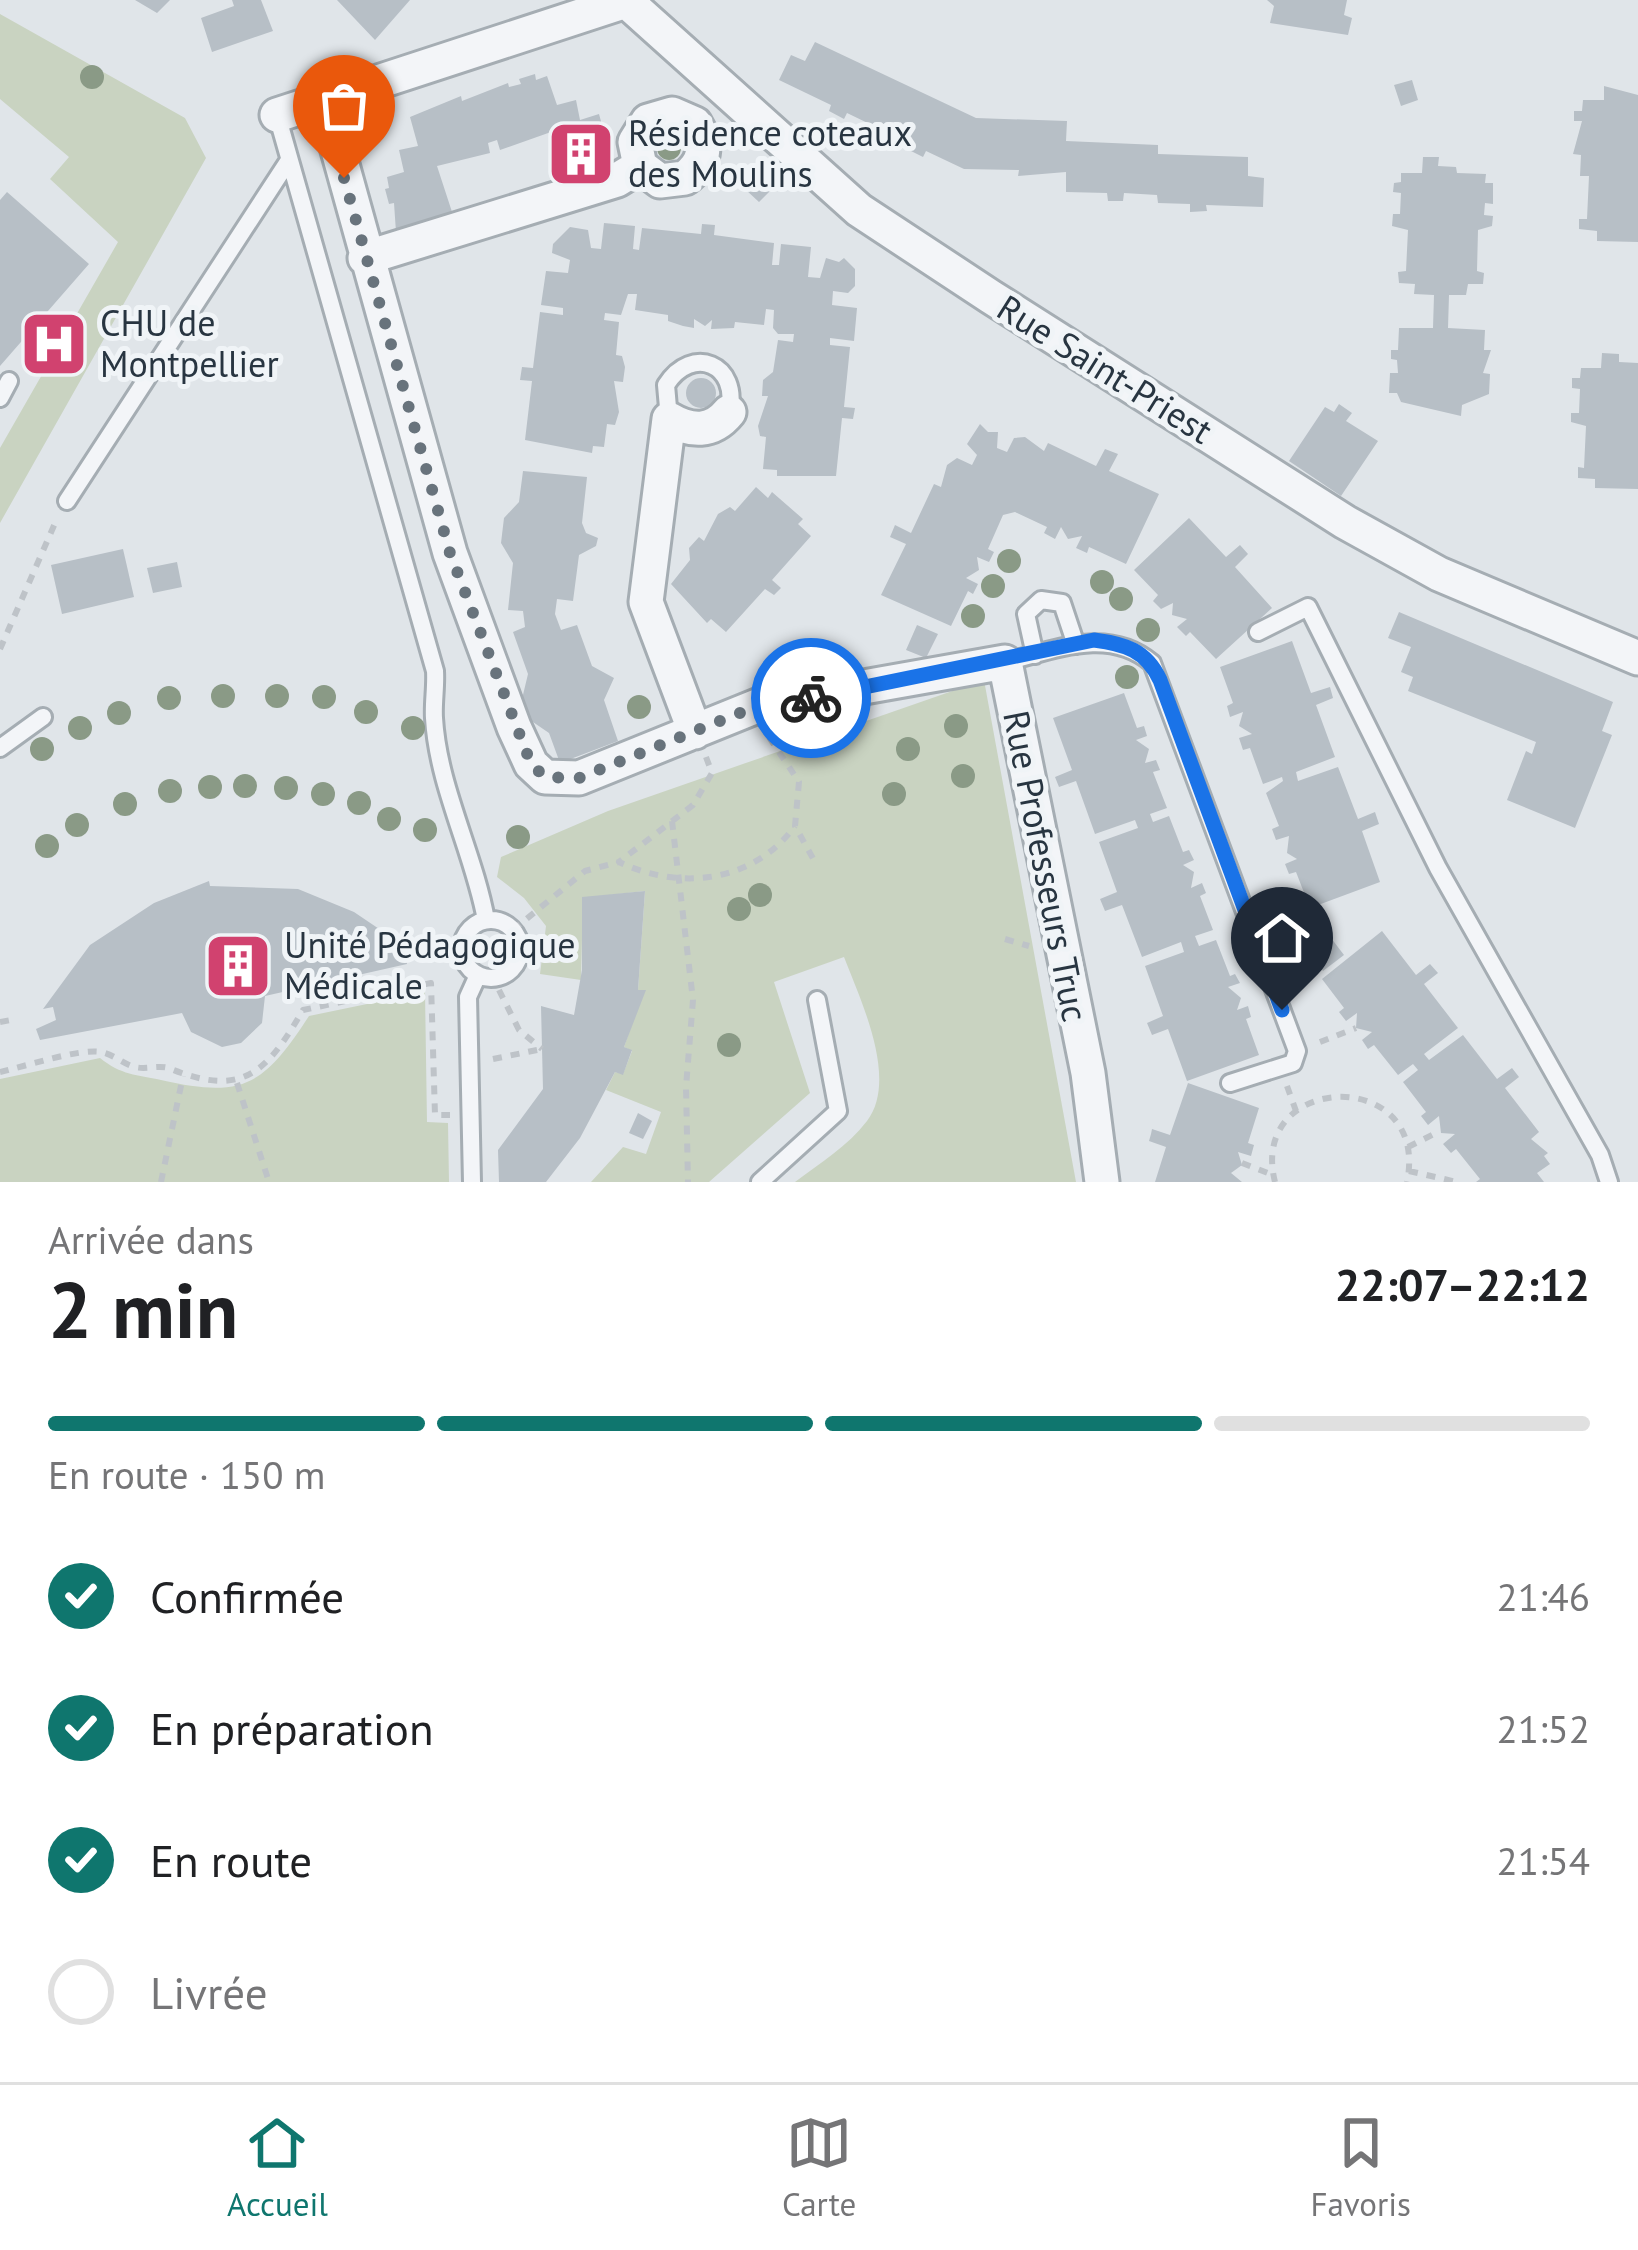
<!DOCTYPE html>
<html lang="fr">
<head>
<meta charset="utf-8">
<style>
	body { margin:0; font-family:"PT Sans",sans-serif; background:#f6f6f6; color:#202124; height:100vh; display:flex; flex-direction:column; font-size:45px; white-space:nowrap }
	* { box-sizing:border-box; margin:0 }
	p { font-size:39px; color:#757577 }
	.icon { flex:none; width:66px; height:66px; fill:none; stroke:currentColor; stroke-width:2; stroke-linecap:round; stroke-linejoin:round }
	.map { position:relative; height:1182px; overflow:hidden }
	.drawer { display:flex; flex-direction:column; background:#fff; flex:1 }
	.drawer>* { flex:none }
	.pin { position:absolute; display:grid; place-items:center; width:102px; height:102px; color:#fff; margin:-123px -51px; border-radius:50% 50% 50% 0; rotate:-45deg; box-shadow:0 0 12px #0007 }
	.pin .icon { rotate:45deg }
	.courier { position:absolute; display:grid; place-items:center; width:120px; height:120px; margin:-60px; border:9px solid #1a73e8; border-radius:50%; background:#fff; color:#222; box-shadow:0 3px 15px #0007 }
	.head em { font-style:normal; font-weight:600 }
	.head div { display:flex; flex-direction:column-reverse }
	.head { display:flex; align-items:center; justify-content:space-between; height:204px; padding:0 48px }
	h1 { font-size:78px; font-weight:600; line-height:90px }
	.bar { display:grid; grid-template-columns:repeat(4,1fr); gap:18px 12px; align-content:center; height:144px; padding:0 48px }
	.bar i { height:15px; border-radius:9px; background:#e0e0e0 }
	.bar .active { background:#0f766e }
	.bar p { grid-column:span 4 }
	ol { padding:0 48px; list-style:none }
	li { display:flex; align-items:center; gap:36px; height:132px }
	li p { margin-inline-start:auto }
	li .icon { padding:12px; border-radius:50%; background:#0f766e; color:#fff; stroke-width:4 }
	li:last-child { color:#757577 }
	li i { width:66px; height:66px; border:6px solid #e0e0e0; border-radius:50% }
	.menu { display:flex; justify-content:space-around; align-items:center; height:168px; border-top:3px solid #e0e0e0; background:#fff; font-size:33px; color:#757577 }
	.menu a { display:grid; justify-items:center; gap:6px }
	.menu .active { color:#0f766e }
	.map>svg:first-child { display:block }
	.green { fill:#c9d3c1 }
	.building { fill:#b7bfc6 }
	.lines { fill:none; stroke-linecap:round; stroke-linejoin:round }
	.lane-casing { stroke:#a5adb3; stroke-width:22 }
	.street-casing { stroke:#a5adb3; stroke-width:39 }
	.path { stroke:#bec3c8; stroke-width:6; stroke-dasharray:9 9; stroke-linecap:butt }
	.lane { stroke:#f3f5f8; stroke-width:16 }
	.street { stroke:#f3f5f8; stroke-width:33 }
	.tree { fill:#8a9a86 }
	.done { stroke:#68737c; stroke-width:12; stroke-dasharray:0 21.6 }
	.route { stroke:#1a73e8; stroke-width:15 }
	.labels { text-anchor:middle; stroke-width:10; stroke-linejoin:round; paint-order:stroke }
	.poi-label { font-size:36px; fill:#283541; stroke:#f0f4f7; text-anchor:start }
	.street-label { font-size:36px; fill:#283541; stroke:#f0f4f7 }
</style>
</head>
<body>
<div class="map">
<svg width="1638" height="1182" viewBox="0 0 1638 1182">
	<rect width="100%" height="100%" fill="#e0e5e9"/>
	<!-- green -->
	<path class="green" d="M 0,14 L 185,118 L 206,158 L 0,523 L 0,448 L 118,242 L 50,179 L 69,157 L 0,99 Z
		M 984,680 L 1076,1182 L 795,1182 C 820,1163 848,1146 867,1121 C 899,1079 860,999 844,957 L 774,982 L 810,1093 L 709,1182 L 591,1182 L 623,1147 L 646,1154 L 661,1112 L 606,1090 L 615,1072 L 623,1074 L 632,1051 L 624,1047 L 644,990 L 638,990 L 645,891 L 583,898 L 581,980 L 540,974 L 546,926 L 524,898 L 497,877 L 501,857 L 608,811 Z
		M 425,992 L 427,1122 L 448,1123 L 449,1182 L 0,1182 L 0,1079 L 100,1058 C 121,1075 137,1075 161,1080 C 244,1099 264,1085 309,1016 Z"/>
	<!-- building -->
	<path class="building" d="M 135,0 L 170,0 L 157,13 Z
		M 232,0 L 261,0 L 273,31 L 212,52 L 201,18 L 234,6 Z
		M 337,0 L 410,0 L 375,40 Z
		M 1267,0 L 1347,0 L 1344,15 L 1352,18 L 1348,35 L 1270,23 L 1274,6 Z
		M 815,42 L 976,118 L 1067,121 L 1066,141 L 1158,145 L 1158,154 L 1248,157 L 1248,176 L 1264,178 L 1263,207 L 1206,205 L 1207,211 L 1190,212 L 1190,204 L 1158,203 L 1157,195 L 1124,193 L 1123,201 L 1108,201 L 1107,193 L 1066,192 L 1066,172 L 1018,176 L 1019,170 L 964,169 L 926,151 L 923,157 L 909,150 L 911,144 L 847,113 L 844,119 L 829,111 L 831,105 L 779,80 L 791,55 L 805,61 Z
		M 535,74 L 536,80 L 547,76 L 557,105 L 576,100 L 580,120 L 599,114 L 602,125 L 607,124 L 610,152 L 596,156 L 600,171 L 563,183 L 551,132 L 500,150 L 497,140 L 488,143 L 490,153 L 437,166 L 453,215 L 396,232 L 394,203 L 389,204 L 385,189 L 389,188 L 387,177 L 404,172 L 399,150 L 418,146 L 410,117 L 461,96 L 462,101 L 508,83 L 509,87 L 521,84 L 519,79 Z
		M 1412,80 L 1418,100 L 1401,106 L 1394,85 Z
		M 1604,86 L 1638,95 L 1638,242 L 1597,241 L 1597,231 L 1579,229 L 1579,219 L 1587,219 L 1589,176 L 1580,176 L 1581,155 L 1573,154 L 1582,121 L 1574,121 L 1574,111 L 1582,111 L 1583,100 L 1604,100 Z
		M 1423,157 L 1439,157 L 1438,166 L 1456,167 L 1457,173 L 1486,174 L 1485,183 L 1493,183 L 1493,204 L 1485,203 L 1484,215 L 1493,216 L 1492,226 L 1478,230 L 1477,271 L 1484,273 L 1483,284 L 1468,284 L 1466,295 L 1449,295 L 1448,328 L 1485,330 L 1484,350 L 1491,350 L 1483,373 L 1490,374 L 1489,394 L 1462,405 L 1461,416 L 1401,402 L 1397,393 L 1389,393 L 1390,373 L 1398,373 L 1397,360 L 1391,359 L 1391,350 L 1398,350 L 1399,328 L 1433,328 L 1434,295 L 1414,294 L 1415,284 L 1399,283 L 1398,272 L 1406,271 L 1408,230 L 1392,226 L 1393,214 L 1400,214 L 1401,193 L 1393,192 L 1394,183 L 1401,182 L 1401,173 L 1422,173 Z
		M 762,174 L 775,186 L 759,202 L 746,190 Z
		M 7,192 L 89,264 L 0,366 L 0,200 Z
		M 604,223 L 635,226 L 633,249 L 639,250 L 642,228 L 701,234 L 702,224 L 715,225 L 714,235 L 774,243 L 772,265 L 779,265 L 781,244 L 811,247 L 808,277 L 820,278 L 826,258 L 839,262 L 844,258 L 855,269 L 855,286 L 848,293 L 833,291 L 832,305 L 857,308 L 854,341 L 830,338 L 830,345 L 850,347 L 844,407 L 855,408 L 853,419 L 842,418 L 836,476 L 777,476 L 777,470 L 763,469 L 766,437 L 760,436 L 758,426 L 768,396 L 762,396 L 763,380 L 773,372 L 778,340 L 793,342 L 794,334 L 778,334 L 773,328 L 774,310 L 766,309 L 764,325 L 735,322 L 734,328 L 711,329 L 712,320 L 705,326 L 694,319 L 694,328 L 683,326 L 668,321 L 668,315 L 635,310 L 637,294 L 628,294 L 621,315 L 605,313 L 604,320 L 619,322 L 616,355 L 622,356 L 625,367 L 623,382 L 614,381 L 619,412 L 615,425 L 607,424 L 604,447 L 593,446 L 592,453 L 525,440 L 532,381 L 520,380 L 522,367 L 533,368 L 540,312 L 563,315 L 563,308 L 541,305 L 546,271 L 568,273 L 570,260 L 552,253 L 553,244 L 570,227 L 588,230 L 591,248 L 601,249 Z
		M 1602,353 L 1619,354 L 1619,362 L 1638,363 L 1638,489 L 1595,488 L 1595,479 L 1578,478 L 1578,467 L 1584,468 L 1586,426 L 1571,422 L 1571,413 L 1579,413 L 1580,389 L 1572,388 L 1572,378 L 1580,378 L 1581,368 L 1601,368 Z
		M686 393a15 15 0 1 1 30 0a15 15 0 1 1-30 0Z
		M 1339,404 L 1352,413 L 1346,421 L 1378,441 L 1341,496 L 1289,461 L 1325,407 L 1334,412 Z
		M 980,424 L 988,432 L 998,432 L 997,448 L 1007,452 L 1014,438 L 1025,437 L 1044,451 L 1048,443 L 1096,466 L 1105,449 L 1118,454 L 1109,471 L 1159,494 L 1126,564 L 1089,547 L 1087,553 L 1076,548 L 1082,536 L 1068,539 L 1061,527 L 1055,539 L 1044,533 L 1047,527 L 1015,512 L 1003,515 L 988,549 L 994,552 L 989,562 L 977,557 L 979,570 L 966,578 L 978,584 L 973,594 L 968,591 L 951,626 L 881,595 L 906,544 L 890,537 L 895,525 L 911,533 L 934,484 L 941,487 L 947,465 L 957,458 L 972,465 L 977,455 L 967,444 Z
		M 523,471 L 587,477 L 582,523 L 586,533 L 598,538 L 596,546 L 579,555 L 573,601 L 557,599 L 555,614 L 561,630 L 577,625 L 592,666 L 614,678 L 604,700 L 618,741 L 560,763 L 549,733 L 530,720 L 522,699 L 528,674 L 513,632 L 525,627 L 523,611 L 508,610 L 513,563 L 501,543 L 504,518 L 519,502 Z
		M 756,487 L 768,498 L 772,492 L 803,519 L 798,524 L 811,536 L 772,580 L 781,588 L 774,595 L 765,589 L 726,632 L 711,619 L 707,623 L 671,584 L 690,560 L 689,548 L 699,537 L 704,541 L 718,514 L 730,507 L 735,511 Z
		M 1189,518 L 1226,557 L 1240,545 L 1248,554 L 1235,567 L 1272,608 L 1216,659 L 1190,632 L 1186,636 L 1177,627 L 1187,619 L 1172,615 L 1173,603 L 1161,609 L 1153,601 L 1158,595 L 1134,570 Z
		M 123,549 L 134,597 L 62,614 L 51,565 Z
		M 177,562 L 182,587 L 153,593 L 147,568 Z
		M 1399,612 L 1613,702 L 1602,731 L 1612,735 L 1575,828 L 1507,800 L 1526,751 L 1532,754 L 1536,742 L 1408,691 L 1413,677 L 1401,672 L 1411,647 L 1388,638 Z
		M 917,625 L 938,634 L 926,658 L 906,650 Z
		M 1292,641 L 1311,693 L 1330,687 L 1333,698 L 1316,705 L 1335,757 L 1296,772 L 1298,781 L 1338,767 L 1358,819 L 1375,812 L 1379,824 L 1362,831 L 1380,882 L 1310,908 L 1296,872 L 1289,874 L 1285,864 L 1297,859 L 1287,853 L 1289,836 L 1276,840 L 1272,829 L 1279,826 L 1266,793 L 1283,781 L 1282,777 L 1263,784 L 1250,748 L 1243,750 L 1239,738 L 1252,734 L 1239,726 L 1243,712 L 1230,717 L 1227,706 L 1233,703 L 1220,667 Z
		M 1124,693 L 1137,728 L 1144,726 L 1147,736 L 1136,740 L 1149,749 L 1145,763 L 1156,760 L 1160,770 L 1153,772 L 1167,808 L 1150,814 L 1153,822 L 1169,816 L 1183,852 L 1189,850 L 1194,860 L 1183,865 L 1194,872 L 1191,888 L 1202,883 L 1206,893 L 1200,896 L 1213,930 L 1195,936 L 1199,946 L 1216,940 L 1230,976 L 1235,974 L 1240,983 L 1228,987 L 1241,998 L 1237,1010 L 1248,1006 L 1251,1017 L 1246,1019 L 1259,1055 L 1187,1081 L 1168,1029 L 1152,1035 L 1147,1023 L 1163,1016 L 1145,966 L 1184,952 L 1181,942 L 1142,957 L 1122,905 L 1105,911 L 1100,899 L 1117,892 L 1099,842 L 1138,828 L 1135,820 L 1095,834 L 1076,781 L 1059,787 L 1055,777 L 1072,770 L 1053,718 Z
		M 209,881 L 210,886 L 298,889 L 354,912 L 391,937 L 382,940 L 385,953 L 405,953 L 407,964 L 265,996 L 262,1023 L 241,1043 L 222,1047 L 191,1032 L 182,1013 L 40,1040 L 36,1029 L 56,1020 L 53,1007 L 43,1009 L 90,945 L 154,903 Z
		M 645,891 L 638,990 L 646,990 L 624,1047 L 632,1050 L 623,1075 L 615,1072 L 580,1138 L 546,1182 L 499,1182 L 498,1150 L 543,1089 L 541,1006 L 574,1015 L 582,970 L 582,897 Z
		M 1382,931 L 1416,975 L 1430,964 L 1438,973 L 1424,984 L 1458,1028 L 1424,1054 L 1429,1060 L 1463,1035 L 1497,1079 L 1512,1068 L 1519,1077 L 1505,1088 L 1539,1132 L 1531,1139 L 1548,1153 L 1544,1156 L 1550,1164 L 1537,1173 L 1544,1182 L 1476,1182 L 1480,1179 L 1456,1149 L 1451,1153 L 1443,1144 L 1455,1134 L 1441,1133 L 1439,1116 L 1428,1125 L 1421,1116 L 1426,1112 L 1403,1082 L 1418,1070 L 1413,1064 L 1398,1075 L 1374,1045 L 1368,1049 L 1362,1040 L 1372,1032 L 1356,1028 L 1357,1013 L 1346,1021 L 1339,1012 L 1344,1008 L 1322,979 Z
		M 1328,934 L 1344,955 L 1323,971 L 1307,950 Z
		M 1188,1083 L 1259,1108 L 1248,1143 L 1254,1145 L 1251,1156 L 1238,1152 L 1242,1165 L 1231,1173 L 1242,1182 L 1155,1182 L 1166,1147 L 1149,1141 L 1151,1134 L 1152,1129 L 1170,1135 Z
		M 638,1113 L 652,1121 L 643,1139 L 629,1133 Z"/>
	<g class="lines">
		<!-- lane casing -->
		<g class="lane-casing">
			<path id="lane" d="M 277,115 L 435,671 C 436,687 433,703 434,718 C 438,787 474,853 486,920
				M 0,398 L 9,381
				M 669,419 L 666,385 C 692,344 740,364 729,412
				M 67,501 L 289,160
				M 1258,632 L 1308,607 L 1438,868 L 1600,1155 L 1609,1182
				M 1035,655 L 1026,614 L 1041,600 L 1062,603 L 1076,645
				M 1005,662 C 1055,650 1108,626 1152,663 L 1297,1051 L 1293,1063 L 1230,1083
				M 0,748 L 43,717
				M462 949a29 29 0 1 1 58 0a29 29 0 1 1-58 0Z
				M 472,1182 L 468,997 L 478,975
				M 760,1182 L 838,1111 L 817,1000"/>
		</g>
		<!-- street casing -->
		<g class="street-casing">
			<path id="street" d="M 625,0 L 859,210 L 991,297 L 1345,522 L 1439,574 L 1638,658
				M 324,100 L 450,553 L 514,727 L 531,764 L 545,777 L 579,778 L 757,706 L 1005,662 L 1088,1073 L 1102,1182
				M 277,115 L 626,1
				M 365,258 L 617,180 L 640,166 L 660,181 L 685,178 C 705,163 708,145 695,124 L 672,114 L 648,121 L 635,142 L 640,166
				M 695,732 L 646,602 L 669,419 C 691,432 712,433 729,412"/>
		</g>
		<!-- path -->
		<path class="path" d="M 0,649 L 56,521
			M 769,737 L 799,782 L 795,826 L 815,862
			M 706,757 L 712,773 L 693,805 L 619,862 C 680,891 753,883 795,826
			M 672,821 L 693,1000 L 686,1087 L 688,1182
			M 513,930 L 585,871 L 619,862
			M 1005,939 L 1029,946
			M 499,990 L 519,1030 L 542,1049
			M 0,1022 L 11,1020
			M 1320,1042 L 1356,1028
			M 493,1059 L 542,1049
			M 0,1072 C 23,1067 80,1048 101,1052 C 113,1054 123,1064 135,1067 C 147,1070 160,1064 171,1069 C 243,1098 267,1072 303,1010 L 431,983 L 435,1115 L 450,1115
			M 237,1083 L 269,1182
			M 1287,1086 L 1296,1111
			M 1408,1147 L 1440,1131
			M 1242,1163 L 1273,1175
			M 1409,1171 L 1457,1182
			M 161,1182 L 183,1076
			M 1275,1182 C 1247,1072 1431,1065 1407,1182"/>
		<!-- lane -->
		<use href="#lane" class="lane"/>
		<!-- street -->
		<use href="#street" class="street"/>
	</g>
	<!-- trees -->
	<g class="tree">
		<circle cx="92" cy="77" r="12"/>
		<circle cx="669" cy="148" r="12"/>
		<circle cx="1009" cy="561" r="12"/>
		<circle cx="1102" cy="582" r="12"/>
		<circle cx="993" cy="586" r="12"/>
		<circle cx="1121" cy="599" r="12"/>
		<circle cx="973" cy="616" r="12"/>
		<circle cx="1148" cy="630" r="12"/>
		<circle cx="1127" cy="677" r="12"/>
		<circle cx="223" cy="696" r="12"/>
		<circle cx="277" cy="696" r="12"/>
		<circle cx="324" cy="697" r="12"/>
		<circle cx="169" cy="698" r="12"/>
		<circle cx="639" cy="707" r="12"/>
		<circle cx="366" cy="712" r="12"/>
		<circle cx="119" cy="713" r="12"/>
		<circle cx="956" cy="726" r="12"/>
		<circle cx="80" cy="728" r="12"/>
		<circle cx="413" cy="728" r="12"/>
		<circle cx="42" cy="749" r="12"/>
		<circle cx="908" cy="749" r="12"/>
		<circle cx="963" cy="776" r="12"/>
		<circle cx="245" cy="786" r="12"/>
		<circle cx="210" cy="787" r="12"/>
		<circle cx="286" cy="788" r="12"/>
		<circle cx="170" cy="791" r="12"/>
		<circle cx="323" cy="794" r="12"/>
		<circle cx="894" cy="794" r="12"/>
		<circle cx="359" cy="803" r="12"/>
		<circle cx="125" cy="804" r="12"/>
		<circle cx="389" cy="819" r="12"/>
		<circle cx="77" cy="825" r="12"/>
		<circle cx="425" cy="830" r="12"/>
		<circle cx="518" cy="837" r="12"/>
		<circle cx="47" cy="846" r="12"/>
		<circle cx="760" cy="895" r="12"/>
		<circle cx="739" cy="909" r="12"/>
		<circle cx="729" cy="1045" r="12"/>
	</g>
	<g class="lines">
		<!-- done -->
		<path class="done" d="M 344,178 L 450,553 L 531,764 L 545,777 L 579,778 L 757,706 L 811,698"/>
		<!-- route -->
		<path class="route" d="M 811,698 L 1094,640 C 1125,644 1146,650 1160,680 L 1282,1010"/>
	</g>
	<!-- icons -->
	<defs>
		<g id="building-square" transform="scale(3.45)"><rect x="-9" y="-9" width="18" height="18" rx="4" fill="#d1426f" stroke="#f0f4f7"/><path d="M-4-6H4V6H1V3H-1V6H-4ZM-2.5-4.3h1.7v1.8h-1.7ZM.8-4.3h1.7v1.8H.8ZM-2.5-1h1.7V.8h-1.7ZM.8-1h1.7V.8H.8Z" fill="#fff"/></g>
		<g id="hospital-square" transform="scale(3.45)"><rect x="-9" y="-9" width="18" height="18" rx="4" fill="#d1426f" stroke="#f0f4f7"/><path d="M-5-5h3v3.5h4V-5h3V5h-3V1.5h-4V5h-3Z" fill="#fff"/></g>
	</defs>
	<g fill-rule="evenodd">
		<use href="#building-square" x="581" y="154"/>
		<use href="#hospital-square" x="54" y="344"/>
		<use href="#building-square" x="238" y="966"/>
	</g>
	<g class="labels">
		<!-- poi labels -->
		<g class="poi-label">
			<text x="628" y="146">Résidence coteaux<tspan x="628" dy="41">des Moulins</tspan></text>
			<text x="100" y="336">CHU de<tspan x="100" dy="41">Montpellier</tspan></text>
			<text x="284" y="958">Unité Pédagogique<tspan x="284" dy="41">Médicale</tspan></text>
		</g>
		<!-- street labels -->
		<g class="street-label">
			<text transform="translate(1105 369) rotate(32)" y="13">Rue Saint-Priest</text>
			<text transform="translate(1046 866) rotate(79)" y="13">Rue Professeurs Truc</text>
		</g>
	</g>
</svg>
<div class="pin" style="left:344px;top:178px;background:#ea580c"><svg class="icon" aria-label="bag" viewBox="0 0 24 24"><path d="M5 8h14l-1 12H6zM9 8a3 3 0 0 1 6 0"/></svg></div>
<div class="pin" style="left:1282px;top:1010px;background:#1f2937"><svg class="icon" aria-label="home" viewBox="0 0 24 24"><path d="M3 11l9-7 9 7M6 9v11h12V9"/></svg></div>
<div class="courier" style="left:811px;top:698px"><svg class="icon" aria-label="bike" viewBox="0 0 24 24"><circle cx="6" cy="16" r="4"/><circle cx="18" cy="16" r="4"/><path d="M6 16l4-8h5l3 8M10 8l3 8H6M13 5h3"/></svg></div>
</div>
<section class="drawer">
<div class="head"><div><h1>2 min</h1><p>Arrivée dans</p></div><em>22:07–22:12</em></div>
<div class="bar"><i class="active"></i><i class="active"></i><i class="active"></i><i></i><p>En route · 150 m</p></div>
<ol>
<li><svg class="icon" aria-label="check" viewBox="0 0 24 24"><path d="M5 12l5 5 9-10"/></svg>Confirmée<p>21:46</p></li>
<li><svg class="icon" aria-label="check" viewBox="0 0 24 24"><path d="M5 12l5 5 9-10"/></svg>En préparation<p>21:52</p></li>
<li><svg class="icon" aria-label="check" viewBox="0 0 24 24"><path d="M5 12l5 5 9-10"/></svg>En route<p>21:54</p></li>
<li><i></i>Livrée</li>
</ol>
</section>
<nav class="menu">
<a class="active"><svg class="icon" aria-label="home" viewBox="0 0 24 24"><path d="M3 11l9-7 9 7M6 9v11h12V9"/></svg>Accueil</a>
<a><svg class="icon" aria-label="map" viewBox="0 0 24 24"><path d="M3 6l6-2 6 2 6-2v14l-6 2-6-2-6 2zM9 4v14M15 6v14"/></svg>Carte</a>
<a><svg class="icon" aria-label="saved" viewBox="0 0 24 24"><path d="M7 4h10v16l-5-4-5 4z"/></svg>Favoris</a>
</nav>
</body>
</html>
